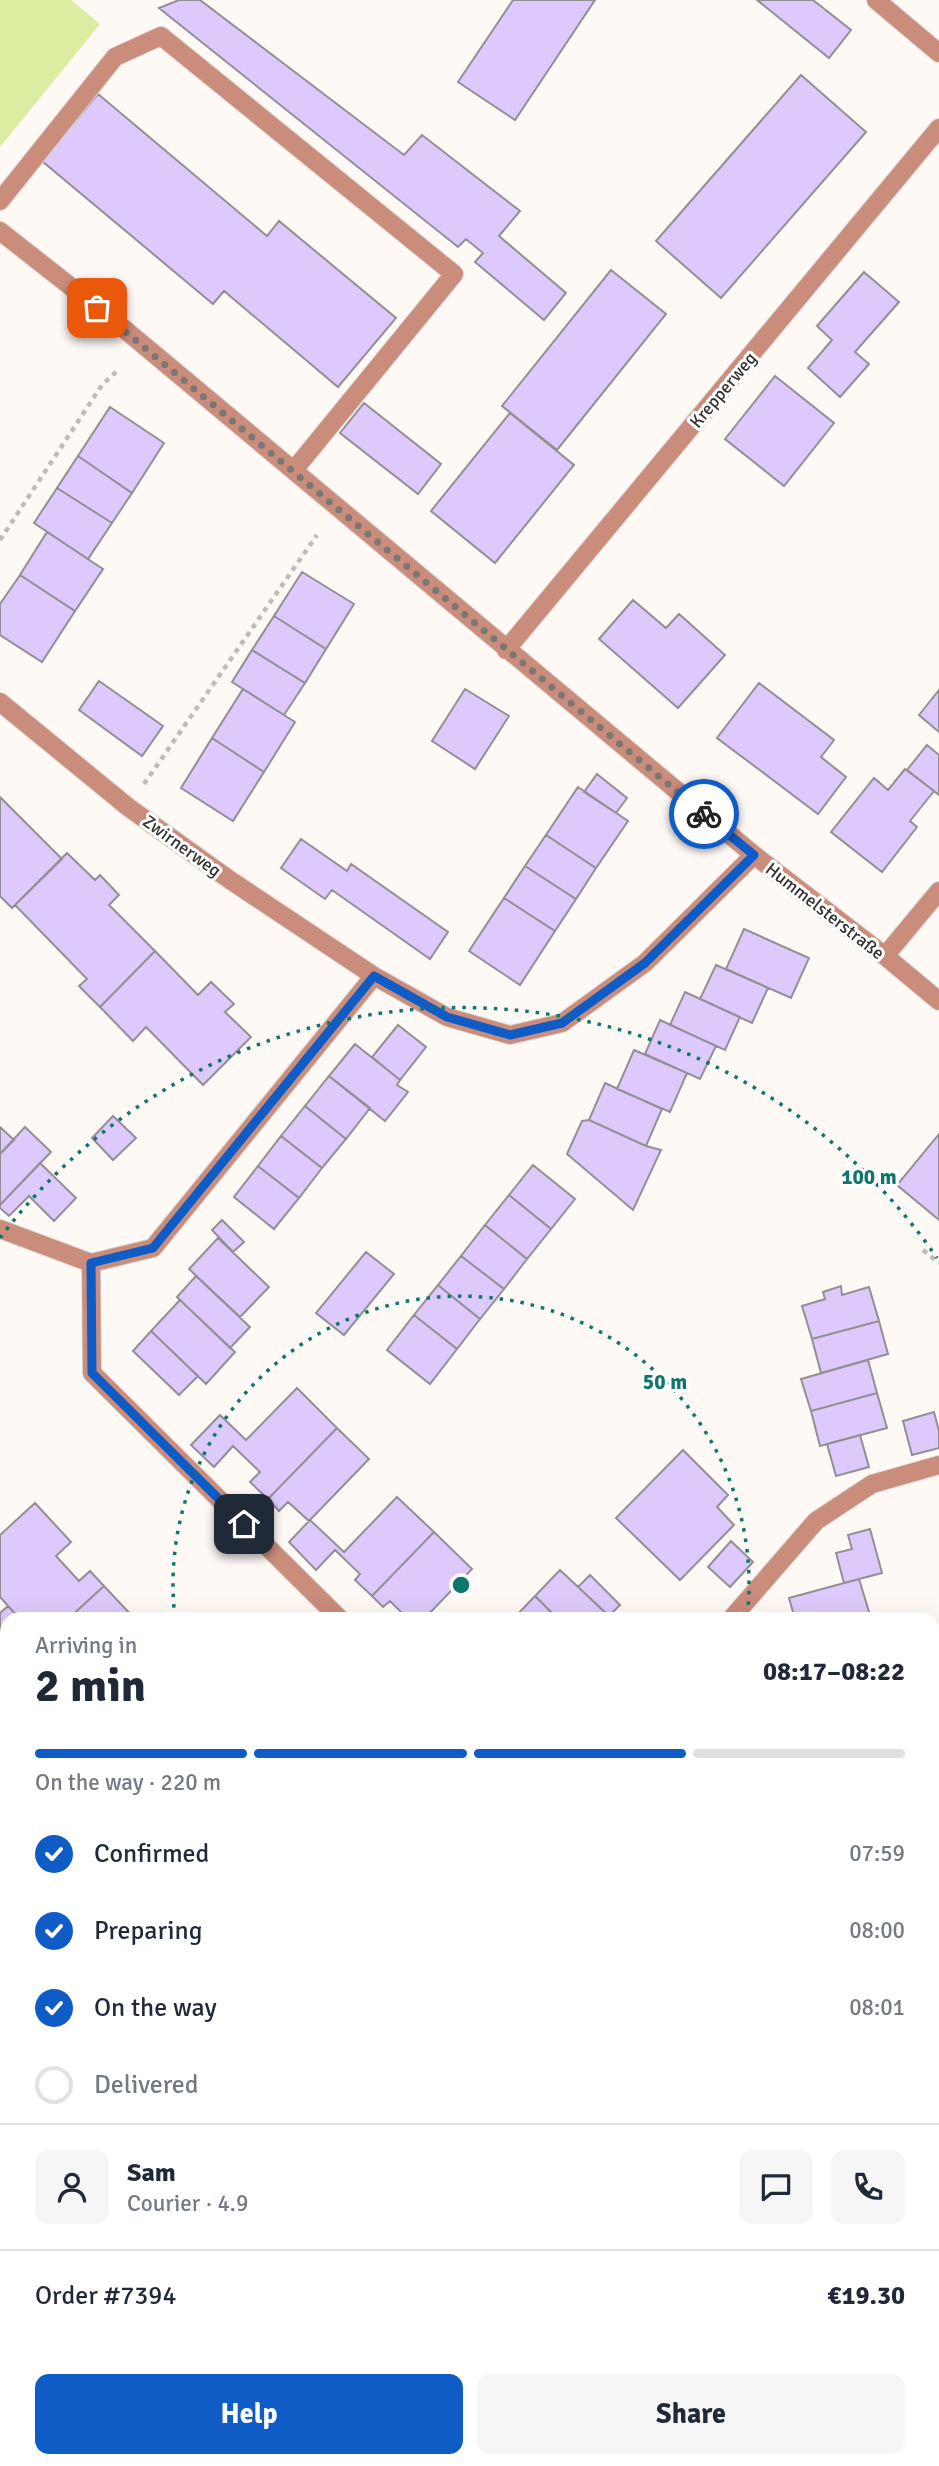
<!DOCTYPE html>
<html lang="en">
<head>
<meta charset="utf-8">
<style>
	body { margin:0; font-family:Signika,sans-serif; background:#f6f6f7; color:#1f2937; height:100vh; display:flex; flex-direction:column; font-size:26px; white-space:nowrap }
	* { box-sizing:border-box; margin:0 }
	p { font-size:23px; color:#747a83 }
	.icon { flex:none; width:38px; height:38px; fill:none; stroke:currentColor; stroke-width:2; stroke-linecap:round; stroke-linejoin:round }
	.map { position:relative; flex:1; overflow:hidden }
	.sheet { position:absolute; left:0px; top:1612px; width:940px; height:856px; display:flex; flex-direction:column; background:#fff; border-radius:21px 21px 0 0; box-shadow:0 7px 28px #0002 }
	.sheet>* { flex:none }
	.pin { position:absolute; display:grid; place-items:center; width:60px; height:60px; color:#fff; margin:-30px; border-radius:14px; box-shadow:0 4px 10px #0006 }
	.courier { position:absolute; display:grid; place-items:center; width:70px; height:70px; margin:-35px; border:5px solid #0f5cc6; border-radius:50%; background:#fff; color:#222; box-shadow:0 2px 9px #0007 }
	.head em { font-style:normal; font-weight:800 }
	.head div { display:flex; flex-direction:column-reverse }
	.head { display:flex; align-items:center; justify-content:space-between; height:119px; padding:0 35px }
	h1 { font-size:46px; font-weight:800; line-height:52px }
	.bar { display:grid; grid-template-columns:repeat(4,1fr); gap:10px 7px; align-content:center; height:84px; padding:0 35px }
	.bar i { height:9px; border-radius:5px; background:#e0e1e3 }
	.bar .on { background:#0f5cc6 }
	.bar p { grid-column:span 4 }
	.line { display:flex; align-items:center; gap:18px; padding:0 35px; border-top:2px solid #e0e1e3 }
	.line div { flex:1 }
	.round { display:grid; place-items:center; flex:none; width:74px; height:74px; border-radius:14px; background:#f6f6f7 }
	ol { padding:0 35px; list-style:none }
	li { display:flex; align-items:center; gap:21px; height:77px }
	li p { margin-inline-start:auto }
	li .icon { padding:7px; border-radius:50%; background:#0f5cc6; color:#fff; stroke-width:4 }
	li:last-child { color:#747a83 }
	li i { width:38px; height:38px; border:4px solid #e0e1e3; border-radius:50% }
	.cta { display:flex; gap:14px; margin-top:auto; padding:14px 35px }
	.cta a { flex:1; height:80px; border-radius:14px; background:#0f5cc6; color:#fff; font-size:28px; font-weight:800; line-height:80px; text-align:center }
	.cta a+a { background:#f6f6f7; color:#1f2937 }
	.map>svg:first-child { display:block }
	.green { fill:#dceda1 }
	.building { fill:#ddc9fb; stroke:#928f95; stroke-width:2 }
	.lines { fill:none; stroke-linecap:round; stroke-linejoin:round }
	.lane-casing { stroke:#dad5d2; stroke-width:20 }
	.street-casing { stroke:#dad5d2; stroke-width:20 }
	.secondary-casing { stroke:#dad5d2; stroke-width:20 }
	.path { stroke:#c0bbb9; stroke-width:4.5; stroke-dasharray:5 5; stroke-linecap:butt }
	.lane { stroke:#ca8c7b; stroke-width:18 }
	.street { stroke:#ca8c7b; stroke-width:18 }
	.secondary { stroke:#ac543c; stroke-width:18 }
	.done { stroke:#7b7775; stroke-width:7; stroke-dasharray:0 12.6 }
	.route { stroke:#0f5cc6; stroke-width:9 }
	.ring { fill:none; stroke:#0f766e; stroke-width:3.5; stroke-dasharray:3.5 7 }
	.labels { text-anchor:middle; stroke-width:6; stroke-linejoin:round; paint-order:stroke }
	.street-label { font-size:18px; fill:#343130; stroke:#fff }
	.centre { fill:#0f766e; stroke:#fff; stroke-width:3.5 }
	.ring-label { font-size:21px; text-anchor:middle; font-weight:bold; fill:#0f766e; stroke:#fff; stroke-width:6; stroke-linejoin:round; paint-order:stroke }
</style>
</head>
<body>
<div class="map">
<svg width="939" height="2466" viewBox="0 0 939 2466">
	<rect width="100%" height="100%" fill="#fff9f6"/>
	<!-- green -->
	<path class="green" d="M 0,0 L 71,0 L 100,24 L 0,147 Z"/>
	<!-- building -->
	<path class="building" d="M 179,0 L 200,0 L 404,155 L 422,135 L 520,211 L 499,236 L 566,293 L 544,320 L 475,262 L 483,253 L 466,239 L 458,247 L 159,8 Z
		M 513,0 L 595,0 L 515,120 L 458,82 Z
		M 757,0 L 813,0 L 851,30 L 829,58 Z
		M 801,75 L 866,132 L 721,298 L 656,241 Z
		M 98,94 L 267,236 L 279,221 L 396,318 L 338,387 L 224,291 L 213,304 L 42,161 Z
		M 611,270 L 666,314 L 557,450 L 502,406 Z
		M 864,272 L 899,302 L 855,352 L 869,364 L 840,397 L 808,368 L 832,340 L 817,326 Z
		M 775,376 L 834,423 L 784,486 L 725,439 Z
		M 364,403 L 441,464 L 418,494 L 340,433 Z
		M 110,407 L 164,443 L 132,493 L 78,456 Z
		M 510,413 L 574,465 L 495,563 L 431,511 Z
		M 78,456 L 132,493 L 112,523 L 57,488 Z
		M 57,488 L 112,523 L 88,559 L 34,523 Z
		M 47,532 L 103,569 L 75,611 L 20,575 Z
		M 302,572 L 354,604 L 326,649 L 274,616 Z
		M 20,575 L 75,611 L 42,662 L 0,635 L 0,604 Z
		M 633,600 L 666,628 L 679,614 L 725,655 L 678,708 L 599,639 Z
		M 274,616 L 326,649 L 305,683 L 252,650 Z
		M 252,650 L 305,683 L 284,715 L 232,682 Z
		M 99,681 L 163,726 L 142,756 L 79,710 Z
		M 759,683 L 834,740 L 821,757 L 846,777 L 818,814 L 717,738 Z
		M 243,689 L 295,722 L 264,772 L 212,738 Z
		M 465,689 L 509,716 L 475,769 L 432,741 Z
		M 939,690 L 939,732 L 919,715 Z
		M 212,738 L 264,772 L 233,821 L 181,788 Z
		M 927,745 L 939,755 L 939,795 L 907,770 Z
		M 905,769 L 934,791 L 910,821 L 917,827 L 882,872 L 831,832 L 874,778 L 888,790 Z
		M 597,774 L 627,798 L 616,813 L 584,792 Z
		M 578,787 L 628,821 L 596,868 L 546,835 Z
		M 0,797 L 62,859 L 12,908 L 0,896 Z
		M 546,835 L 596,868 L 576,899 L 525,866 Z
		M 301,839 L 347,871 L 351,864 L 448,932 L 430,959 L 332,890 L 325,899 L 281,868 Z
		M 67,853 L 95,880 L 100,875 L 119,895 L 109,905 L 155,951 L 100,1007 L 79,986 L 87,979 L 15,905 Z
		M 525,866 L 576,899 L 555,931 L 504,898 Z
		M 504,898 L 555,931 L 520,985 L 469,951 Z
		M 744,929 L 809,958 L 791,998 L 726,969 Z
		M 155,951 L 198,995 L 211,982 L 234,1004 L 225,1012 L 251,1037 L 203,1085 L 146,1027 L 133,1041 L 100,1007 Z
		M 716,965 L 768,988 L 752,1023 L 700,999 Z
		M 685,992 L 740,1017 L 725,1050 L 670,1025 Z
		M 660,1020 L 716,1046 L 700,1079 L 645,1054 Z
		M 398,1025 L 426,1047 L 400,1080 L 372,1057 Z
		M 355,1044 L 400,1080 L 397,1085 L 408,1092 L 385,1121 L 329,1076 Z
		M 634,1050 L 687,1073 L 670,1112 L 617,1089 Z
		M 329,1076 L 370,1108 L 346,1139 L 305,1106 Z
		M 605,1083 L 662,1109 L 646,1146 L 589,1120 Z
		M 305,1106 L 346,1139 L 322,1168 L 281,1136 Z
		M 113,1116 L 136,1138 L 113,1160 L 92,1138 Z
		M 589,1120 L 646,1146 L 661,1150 L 633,1210 L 567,1154 L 582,1121 Z
		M 0,1127 L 14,1140 L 0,1154 Z
		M 25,1127 L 51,1152 L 0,1205 L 0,1154 Z
		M 939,1134 L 939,1220 L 897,1185 Z
		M 281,1136 L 322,1168 L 299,1198 L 258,1166 Z
		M 40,1163 L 76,1198 L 54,1221 L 29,1196 L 9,1216 L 0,1208 L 0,1205 Z
		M 533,1165 L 575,1199 L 551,1229 L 509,1195 Z
		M 258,1166 L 299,1198 L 274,1229 L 234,1197 Z
		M 509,1195 L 551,1229 L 527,1259 L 485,1225 Z
		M 222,1220 L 244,1242 L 233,1252 L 212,1230 Z
		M 485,1225 L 527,1259 L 504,1289 L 461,1256 Z
		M 218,1238 L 269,1287 L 240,1317 L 189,1269 Z
		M 366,1252 L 394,1274 L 344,1335 L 316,1313 Z
		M 461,1256 L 504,1289 L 480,1319 L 438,1285 Z
		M 196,1276 L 250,1327 L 230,1348 L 177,1297 Z
		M 438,1285 L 480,1319 L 457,1349 L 414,1315 Z
		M 841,1286 L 842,1295 L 869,1287 L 879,1321 L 812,1339 L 802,1306 L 825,1299 L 823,1292 Z
		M 180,1300 L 235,1352 L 206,1384 L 151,1331 Z
		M 414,1315 L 457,1349 L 430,1384 L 387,1350 Z
		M 879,1321 L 888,1354 L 821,1373 L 812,1339 Z
		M 151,1331 L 198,1376 L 179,1395 L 133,1351 Z
		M 868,1360 L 877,1393 L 811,1411 L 801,1379 Z
		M 297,1388 L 337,1428 L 268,1499 L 250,1482 L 260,1472 L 233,1446 L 214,1467 L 191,1445 L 220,1415 L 246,1440 Z
		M 877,1393 L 887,1428 L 820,1446 L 811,1411 Z
		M 934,1412 L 939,1431 L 939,1448 L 912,1455 L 903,1421 Z
		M 337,1428 L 369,1459 L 309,1521 L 288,1502 L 279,1511 L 268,1499 Z
		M 860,1435 L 869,1467 L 836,1476 L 827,1444 Z
		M 683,1450 L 728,1495 L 717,1507 L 734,1525 L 680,1580 L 616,1518 Z
		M 397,1497 L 434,1532 L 372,1596 L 355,1580 L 360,1574 L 335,1550 L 316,1570 L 289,1542 L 310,1520 L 344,1552 Z
		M 35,1503 L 71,1542 L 56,1556 L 79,1581 L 90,1571 L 104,1586 L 68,1619 L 20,1619 L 0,1597 L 0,1535 Z
		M 870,1529 L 882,1573 L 844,1583 L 836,1553 L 852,1549 L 848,1535 Z
		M 434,1532 L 472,1569 L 424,1619 L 408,1619 L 390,1601 L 383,1607 L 372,1596 Z
		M 731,1541 L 753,1562 L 730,1587 L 708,1567 Z
		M 560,1570 L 609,1616 L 607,1619 L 558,1619 L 535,1596 Z
		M 590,1575 L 620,1605 L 609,1616 L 578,1587 Z
		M 859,1579 L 870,1615 L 857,1619 L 795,1619 L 789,1598 Z
		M 104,1586 L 135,1619 L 68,1619 Z
		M 535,1596 L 558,1619 L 513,1619 Z
		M 8,1606 L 20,1619 L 7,1619 L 7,1652 L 5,1654 L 0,1649 L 0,1613 Z
		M 937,1733 L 939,1736 L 939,1793 L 933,1799 L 933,1737 Z
		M 939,1793 L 939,1836 L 933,1830 L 933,1799 Z
		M 6,1845 L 7,1949 L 3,1953 L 0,1949 L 0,1851 Z
		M 936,2138 L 939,2142 L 939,2280 L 933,2286 L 933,2141 Z
		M 314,2460 L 383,2460 L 392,2466 L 310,2466 Z
		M 501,2460 L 568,2460 L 562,2466 L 506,2466 Z
		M 733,2460 L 793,2460 L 790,2466 L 742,2466 Z
		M 814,2460 L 836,2460 L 833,2466 L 822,2466 Z"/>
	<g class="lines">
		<!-- lane casing -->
		<g class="lane-casing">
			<path id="lane" d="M 0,201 L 115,57 L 161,36 L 454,274 L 294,470
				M 0,1229 L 91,1263 L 92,1373 L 340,1619"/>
		</g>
		<!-- street casing -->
		<g class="street-casing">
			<path id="street" d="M 876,0 L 939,53
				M 0,231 L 117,323 L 754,855 L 885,956 L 939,1001
				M 506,650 L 939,128
				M 0,702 L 128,807 L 230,880 L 374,976 L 447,1017 L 510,1035 L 562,1023 L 645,963 L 754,855
				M 885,956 L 939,891
				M 91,1263 L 153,1248 L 374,976
				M 731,1619 L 816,1521 L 872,1484 L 939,1465
				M 0,1746 L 7,1754
				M 933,1875 L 939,1881
				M 0,2384 L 7,2387
				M 153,2460 L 163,2466
				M 660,2460 L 665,2466
				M 58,2466 L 59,2460"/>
		</g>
		<!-- secondary casing -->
		<g class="secondary-casing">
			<path id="secondary" d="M 933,2390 L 939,2381
				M 881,2466 L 885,2460"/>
		</g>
		<!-- path -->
		<path class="path" d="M 0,540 L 102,385 L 116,372
			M 144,784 L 317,535
			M 923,1250 L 939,1263"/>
		<!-- lane -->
		<use href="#lane" class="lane"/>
		<!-- street -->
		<use href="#street" class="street"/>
		<!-- secondary -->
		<use href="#secondary" class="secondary"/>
	</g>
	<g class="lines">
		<!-- done -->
		<path class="done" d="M 97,308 L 704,814"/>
		<!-- route -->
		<path class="route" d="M 244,1524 L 92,1373 L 91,1263 L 153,1248 L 374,976 L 447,1017 L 510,1035 L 562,1023 L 645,963 L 754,855 L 704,814"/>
	</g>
	<!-- distance rings -->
	<g class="ring">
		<path d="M175 1618A288 288 0 1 1 747 1618"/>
		<path d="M0 1238A577 577 0 0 1 937 1258"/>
	</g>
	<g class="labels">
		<!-- street labels -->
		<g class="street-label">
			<text transform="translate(723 390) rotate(-50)" y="6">Krepperweg</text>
			<text transform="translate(182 846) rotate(36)" y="6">Zwirnerweg</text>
			<text transform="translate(825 911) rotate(38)" y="6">Hummelsterstraße</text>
		</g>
	</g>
	<circle cx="461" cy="1585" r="10" class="centre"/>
	<g class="ring-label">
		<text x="869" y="1184">100 m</text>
		<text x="665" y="1389">50 m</text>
	</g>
</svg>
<div class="pin" style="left:97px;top:308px;background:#ea580c"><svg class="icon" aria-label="bag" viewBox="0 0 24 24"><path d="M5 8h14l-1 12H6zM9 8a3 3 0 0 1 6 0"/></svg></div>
<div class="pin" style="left:244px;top:1524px;background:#1f2937"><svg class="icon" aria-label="home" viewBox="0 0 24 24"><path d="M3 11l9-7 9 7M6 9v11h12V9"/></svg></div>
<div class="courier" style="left:704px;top:814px"><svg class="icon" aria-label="bike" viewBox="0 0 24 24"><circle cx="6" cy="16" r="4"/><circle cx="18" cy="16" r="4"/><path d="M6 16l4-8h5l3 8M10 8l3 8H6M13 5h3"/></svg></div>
<section class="sheet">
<div class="head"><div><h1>2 min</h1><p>Arriving in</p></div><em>08:17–08:22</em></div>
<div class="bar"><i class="on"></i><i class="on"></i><i class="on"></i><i></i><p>On the way · 220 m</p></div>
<ol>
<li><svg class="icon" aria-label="check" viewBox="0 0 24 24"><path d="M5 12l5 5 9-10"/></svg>Confirmed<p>07:59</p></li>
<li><svg class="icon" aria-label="check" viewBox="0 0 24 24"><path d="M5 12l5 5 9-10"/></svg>Preparing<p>08:00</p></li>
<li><svg class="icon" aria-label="check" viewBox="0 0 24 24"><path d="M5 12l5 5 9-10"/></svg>On the way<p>08:01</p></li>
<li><i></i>Delivered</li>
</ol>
<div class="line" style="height:126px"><a class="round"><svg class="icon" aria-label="person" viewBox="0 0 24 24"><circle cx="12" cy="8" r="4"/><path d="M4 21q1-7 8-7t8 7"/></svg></a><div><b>Sam</b><p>Courier · 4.9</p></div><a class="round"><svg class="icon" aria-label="chat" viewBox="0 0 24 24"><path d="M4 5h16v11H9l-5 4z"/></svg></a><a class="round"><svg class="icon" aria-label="phone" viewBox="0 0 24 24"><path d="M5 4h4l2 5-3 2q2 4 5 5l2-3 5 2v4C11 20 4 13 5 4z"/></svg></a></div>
<div class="line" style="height:91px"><div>Order #7394</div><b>€19.30</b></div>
<div class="cta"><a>Help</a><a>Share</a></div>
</section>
</div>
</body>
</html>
